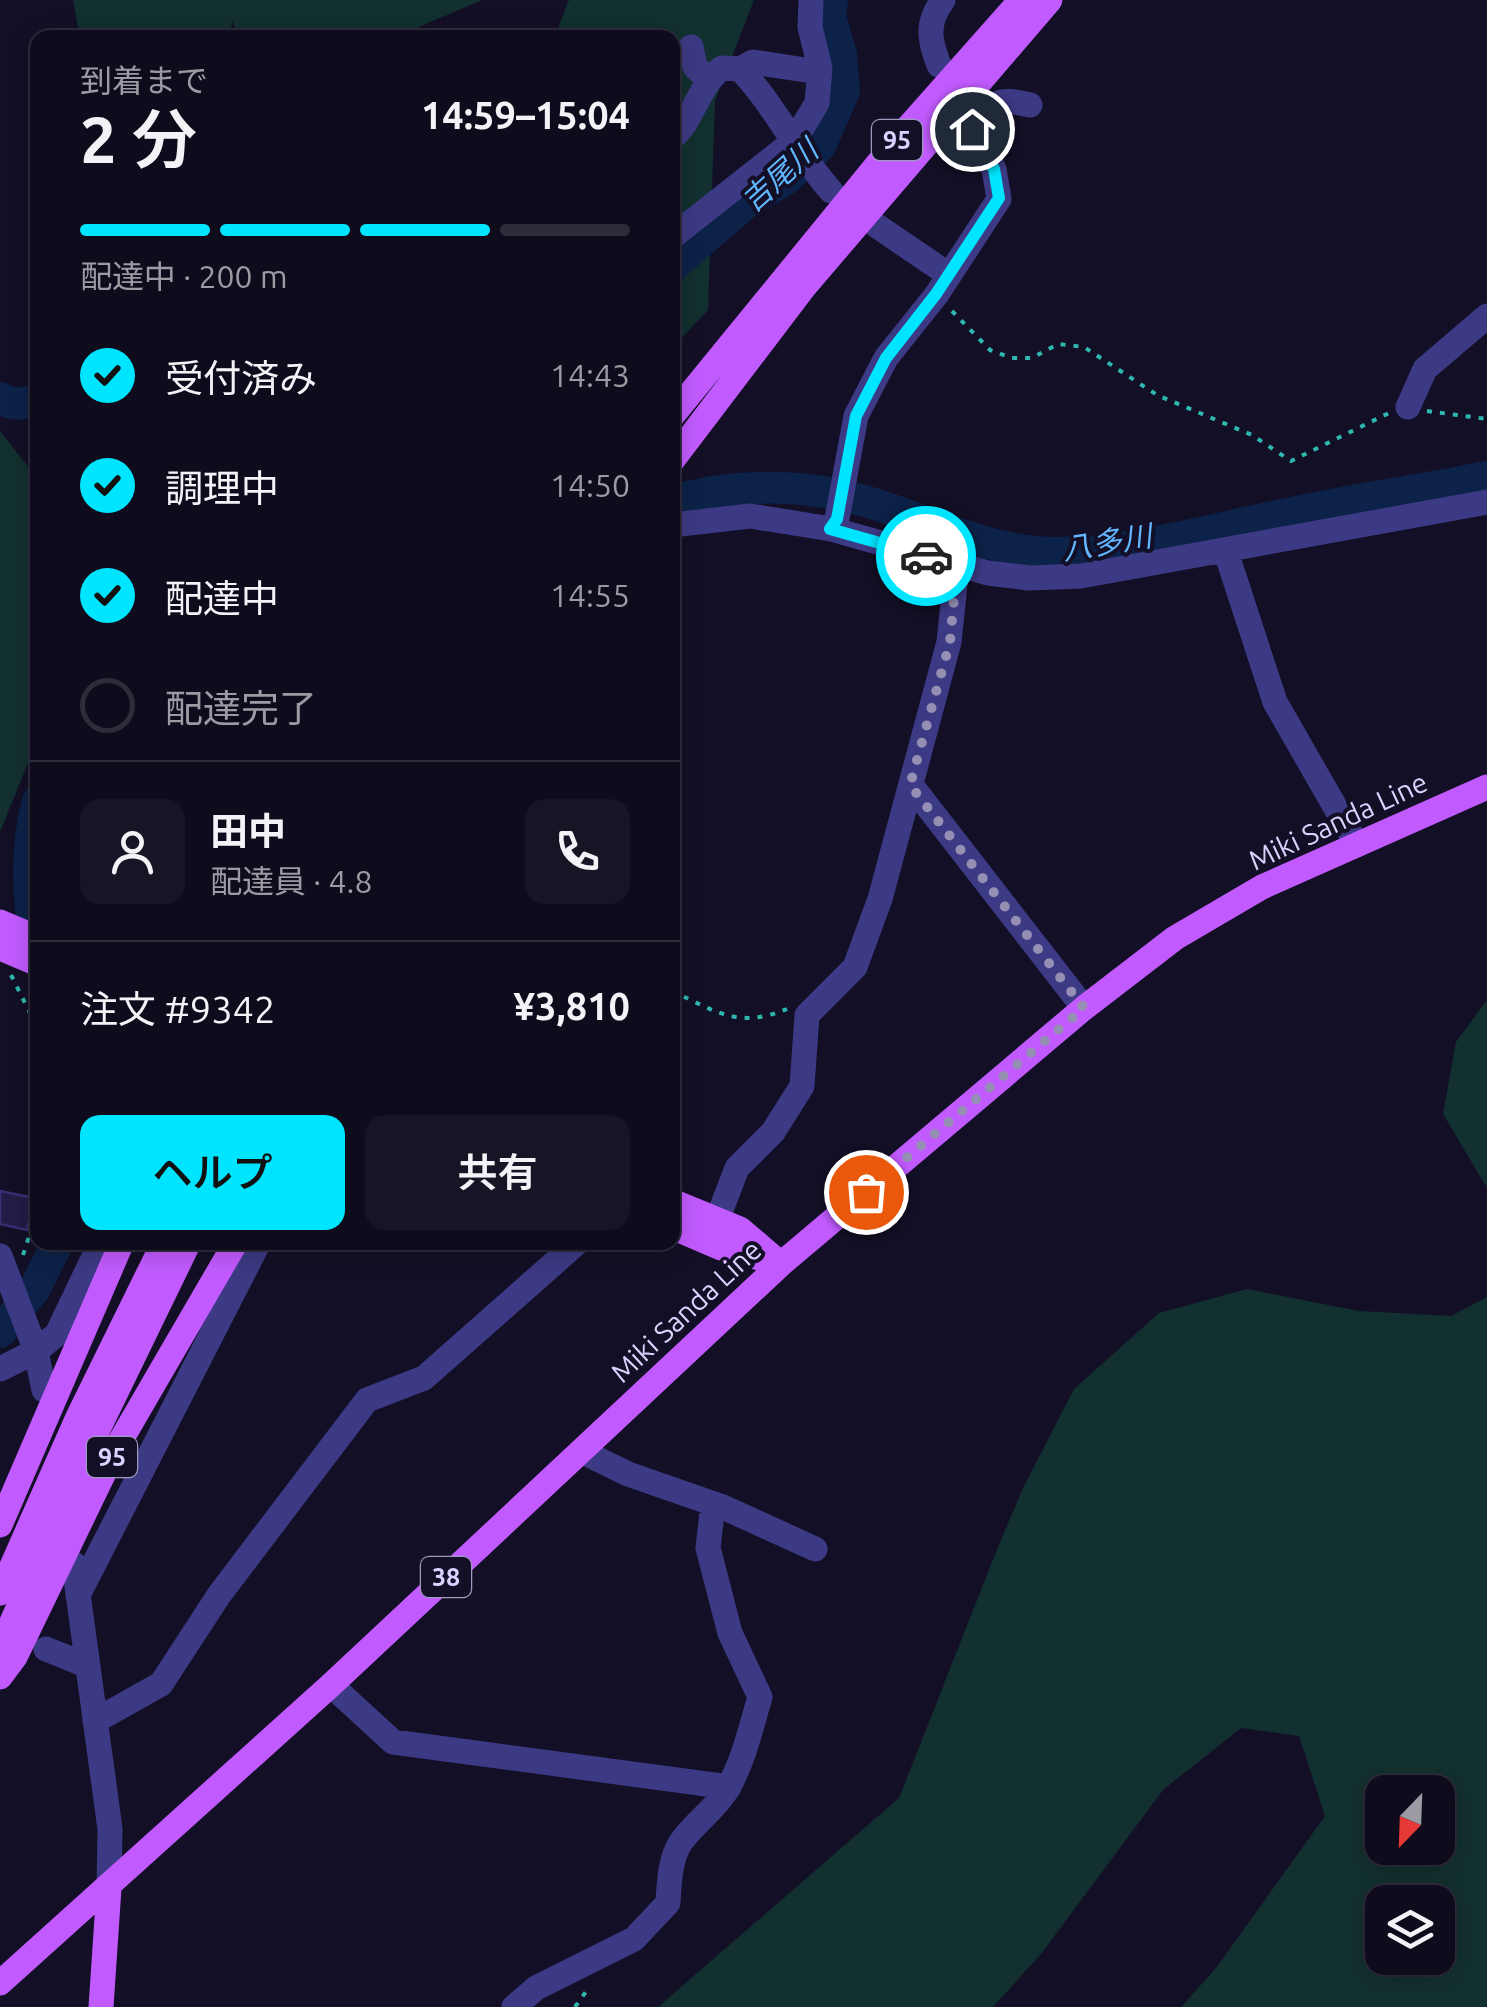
<!DOCTYPE html>
<html lang="ja">
<head>
<meta charset="utf-8">
<style>
	body { margin:0; font-family:Ubuntu,"Noto Sans JP",sans-serif; background:#171425; color:#f1f3f6; height:100vh; display:flex; flex-direction:column; font-size:38px; white-space:nowrap }
	* { box-sizing:border-box; margin:0 }
	p { font-size:32px; color:#9b9ba3 }
	.icon { flex:none; width:55px; height:55px; fill:none; stroke:currentColor; stroke-width:2; stroke-linecap:round; stroke-linejoin:round }
	.map { position:relative; flex:1; overflow:hidden }
	.sheet { position:absolute; left:30px; top:30px; width:650px; height:1220px; display:flex; flex-direction:column; background:#0e0b1c; border-radius:20px; box-shadow:0 5px 25px #0003,0 0 0 2px #2e2b3b }
	.sheet>* { flex:none }
	.needle { width:65px; rotate:203deg }
	.controls { position:absolute; left:1365px; top:1775px; display:grid; gap:20px }
	.controls a { display:grid; place-items:center; width:90px; height:90px; border-radius:20px; background:#0e0b1c; box-shadow:0 5px 25px #0003,0 0 0 2px #2e2b3b; font-size:50px }
	.pin { position:absolute; display:grid; place-items:center; width:85px; height:85px; color:#fff; margin:-42px; border:5px solid #fff; border-radius:50%; box-shadow:0 2px 10px #0007 }
	.courier { position:absolute; display:grid; place-items:center; width:100px; height:100px; margin:-50px; border:8px solid #00e5ff; border-radius:50%; background:#fff; color:#222; box-shadow:0 2px 12px #0007 }
	.summary em { font-style:normal; font-weight:600 }
	.summary div { display:flex; flex-direction:column-reverse }
	.summary { display:flex; align-items:center; justify-content:space-between; height:170px; padding:0 50px }
	h1 { font-size:65px; font-weight:600; line-height:75px }
	.bar { display:grid; grid-template-columns:repeat(4,1fr); gap:15px 10px; align-content:center; height:120px; padding:0 50px }
	.bar i { height:12px; border-radius:8px; background:#2e2b3b }
	.bar .selected { background:#00e5ff }
	.bar p { grid-column:span 4 }
	.line { display:flex; align-items:center; gap:25px; padding:0 50px; border-top:2px solid #2e2b3b }
	.line div { flex:1 }
	.round { display:grid; place-items:center; flex:none; width:105px; height:105px; border-radius:20px; background:#171425 }
	ol { padding:0 50px; list-style:none }
	li { display:flex; align-items:center; gap:30px; height:110px }
	li p { margin-inline-start:auto }
	li .icon { padding:10px; border-radius:50%; background:#00e5ff; color:#111; stroke-width:4 }
	li:last-child { color:#9b9ba3 }
	li i { width:55px; height:55px; border:5px solid #2e2b3b; border-radius:50% }
	.primary-button { display:flex; gap:20px; margin-top:auto; padding:20px 50px }
	.primary-button a { flex:1; height:115px; border-radius:20px; background:#00e5ff; color:#111; font-size:40px; font-weight:600; line-height:115px; text-align:center }
	.primary-button a+a { background:#171425; color:#f1f3f6 }
	.map>svg:first-child { display:block }
	.green { fill:#12302f; fill-rule:evenodd }
	.lines { fill:none; stroke-linecap:round; stroke-linejoin:round }
	.river { stroke:#0c2248; stroke-width:32 }
	.building { fill:#241b47; stroke:#3b2d73; stroke-width:2.5 }
	.path { stroke:#2fb8b0; stroke-width:4; stroke-dasharray:5 8; stroke-linecap:butt }
	.minor { stroke:#3d3a85; stroke-width:25 }
	.major { stroke:#c25bff; stroke-width:25 }
	.done { stroke:#948fb3; stroke-width:10; stroke-dasharray:0 18 }
	.route { stroke:#00e5ff; stroke-width:12 }
	.labels { text-anchor:middle; stroke-width:8; stroke-linejoin:round; paint-order:stroke }
	.shield { fill:#130f26; stroke:#9e99be; stroke-width:2.5 }
	.shield-label { font-size:25px; font-weight:bold; fill:#d9d4ff }
	.street-label { font-size:28px; fill:#d9d4ff; stroke:#130f26 }
	.water-label { font-size:30px; font-style:italic; fill:#62b6ff; stroke:#130f26 }
</style>
</head>
<body>
<div class="map">
<svg width="1487" height="2007" viewBox="0 0 1487 2007">
	<rect width="100%" height="100%" fill="#130f26"/>
	<!-- green -->
	<path class="green" d="M 73,0 L 482,0 L 421,26 L 407,37 L 239,37 L 232,21 L 230,37 L 80,38 Z
		M 569,0 L 754,0 L 715,101 L 708,310 L 673,347 L 672,38 L 554,38 Z
		M 0,431 L 37,478 L 38,738 L 0,832 Z
		M 1487,1000 L 1487,1188 L 1443,1114 L 1456,1042 Z
		M 1247,1289 L 1359,1311 L 1451,1316 L 1487,1297 L 1487,2007 L 1181,2007 L 1216,1968 L 1325,1816 L 1299,1736 L 1241,1728 L 1163,1790 L 1041,1954 L 993,2007 L 658,2007 L 899,1798 L 998,1547 L 1023,1488 L 1074,1389 L 1159,1313 ZM 1382,1792 L 1438,1792 L 1438,1848 L 1382,1848 ZM 1382,1902 L 1438,1902 L 1438,1958 L 1382,1958 Z"/>
	<g class="lines">
		<!-- river -->
		<path class="river" d="M 672,267 L 747,202 L 785,180 L 820,146 L 844,91 L 841,54 L 830,17 L 832,0
			M 0,398 C 13,406 23,404 38,400
			M 672,501 C 736,483 804,483 868,502 C 932,521 991,554 1059,553 C 1136,552 1216,528 1292,513 C 1356,499 1422,490 1487,477
			M 38,801 C 25,850 28,905 38,954
			M 0,1332 L 34,1290 L 58,1242"/>
	</g>
	<!-- building -->
	<path class="building" d="M 0,1191 L 34,1198 L 27,1230 L 0,1224 Z"/>
	<g class="lines">
		<!-- path -->
		<path class="path" d="M 952,311 L 990,350 L 1012,358 L 1032,358 L 1058,344 L 1084,347 L 1157,395 L 1252,435 L 1291,461 L 1389,413
			M 1427,411 L 1487,419
			M 11,975 L 38,1029
			M 672,991 C 717,1012 738,1029 787,1009
			M 23,1255 L 38,1209
			M 575,2007 L 590,1986"/>
		<!-- minor -->
		<path class="minor" d="M 691,47 L 695,67 L 708,79
			M 939,65 C 929,40 926,23 943,0
			M 740,69 L 753,62 L 819,72
			M 972,129 C 991,102 997,97 1030,105
			M 672,138 C 695,118 697,87 722,68 L 740,69 C 775,106 797,153 831,191
			M 877,226 L 949,275
			M 672,237 L 794,141 L 817,103 L 820,68 L 810,27 L 811,0
			M 1408,407 L 1425,369 L 1487,316
			M 672,525 L 750,516 L 831,529 L 988,573 L 1029,578 L 1081,576 L 1487,502
			M 831,529 L 837,519 L 856,416 L 886,358 L 937,294 L 999,199 L 994,169 L 965,118
			M 1226,552 L 1275,702 L 1357,845
			M 911,785 L 1084,1008
			M 717,1220 L 737,1168 L 773,1132 L 802,1086 L 807,1015 L 855,967 L 880,899 L 949,642 L 957,565
			M 0,1256 L 36,1351 L 44,1390
			M 0,1369 L 36,1351 L 57,1334 L 101,1242
			M 581,1451 L 628,1474 L 723,1507 L 815,1549
			M 74,1564 L 110,1829 L 109,1888
			M 78,1595 L 259,1242
			M 46,1649 L 88,1666
			M 331,1685 L 393,1742 L 729,1787
			M 95,1721 L 161,1684 L 219,1595 L 367,1400 L 424,1378 L 578,1242
			M 514,2007 L 536,1988 L 634,1939 L 668,1903 C 669,1884 670,1858 681,1842 C 695,1822 716,1809 728,1788 C 744,1760 751,1727 760,1697 L 730,1633 L 708,1548 L 713,1504"/>
		<!-- major -->
		<path class="major" d="M 672,416 L 903,133 L 1021,0
			M 672,461 L 805,286 L 1050,0
			M 0,922 L 38,938
			M 0,948 L 38,964
			M 672,1201 L 740,1229 L 781,1264
			M 672,1227 L 721,1248 L 771,1261
			M 0,1525 L 122,1242
			M 0,1593 L 78,1417 L 164,1242
			M 0,1649 L 86,1454 L 189,1242
			M 0,1677 L 15,1657 L 114,1452 L 236,1242
			M 0,1983 L 331,1685 L 781,1264 L 1084,1008 L 1175,938 L 1262,887 L 1487,787
			M 101,2007 L 109,1888"/>
	</g>
	<g class="lines">
		<!-- done -->
		<path class="done" d="M 866,1192 L 1084,1008 L 910,785 L 950,642 L 957,565 L 926,556"/>
		<!-- route -->
		<path class="route" d="M 926,556 L 830,529 L 837,519 L 856,416 L 886,358 L 936,294 L 999,198 L 994,169 L 972,129"/>
	</g>
	<g class="labels">
		<!-- shield labels -->
		<g class="shield">
			<rect x="872" y="120" width="50" height="40" rx="8"/>
			<rect x="87" y="1437" width="50" height="40" rx="8"/>
			<rect x="421" y="1557" width="50" height="40" rx="8"/>
		</g>
		<g class="shield-label">
			<text x="897" y="149">95</text>
			<text x="112" y="1466">95</text>
			<text x="446" y="1586">38</text>
		</g>
		<!-- street labels -->
		<g class="street-label">
			<text transform="translate(1338 821) rotate(-25)" y="10">Miki Sanda Line</text>
			<text transform="translate(686 1311) rotate(-43)" y="10">Miki Sanda Line</text>
		</g>
		<!-- water labels -->
		<g class="water-label">
			<text transform="translate(780 176) rotate(-42)" y="10">吉尾川</text>
			<text transform="translate(1107 543) rotate(-9)" y="10">八多川</text>
		</g>
	</g>
</svg>
<div class="controls">
<a><svg class="needle" viewBox="-14 -14 28 28"><path d="M0-13l5 13h-10z" fill="#e53935"/><path d="M0 13l5-13h-10z" fill="#9b9ba3"/></svg></a>
<a><svg class="icon" aria-label="layers" viewBox="0 0 24 24"><path d="M12 4l9 5-9 5-9-5zM3 14l9 5 9-5"/></svg></a>
</div>
<div class="pin" style="left:866px;top:1192px;background:#ea580c"><svg class="icon" aria-label="bag" viewBox="0 0 24 24"><path d="M5 8h14l-1 12H6zM9 8a3 3 0 0 1 6 0"/></svg></div>
<div class="pin" style="left:972px;top:129px;background:#1f2937"><svg class="icon" aria-label="home" viewBox="0 0 24 24"><path d="M3 11l9-7 9 7M6 9v11h12V9"/></svg></div>
<div class="courier" style="left:926px;top:556px"><svg class="icon" aria-label="car" viewBox="0 0 24 24"><path d="M5 17H2v-5l4-1 3-4h7l3 4 3 1v5h-3M9 17h6M6 11h13"/><circle cx="7" cy="17" r="2"/><circle cx="17" cy="17" r="2"/></svg></div>
<section class="sheet">
<div class="summary"><div><h1>2 分</h1><p>到着まで</p></div><em>14:59–15:04</em></div>
<div class="bar"><i class="selected"></i><i class="selected"></i><i class="selected"></i><i></i><p>配達中 · 200 m</p></div>
<ol>
<li><svg class="icon" aria-label="check" viewBox="0 0 24 24"><path d="M5 12l5 5 9-10"/></svg>受付済み<p>14:43</p></li>
<li><svg class="icon" aria-label="check" viewBox="0 0 24 24"><path d="M5 12l5 5 9-10"/></svg>調理中<p>14:50</p></li>
<li><svg class="icon" aria-label="check" viewBox="0 0 24 24"><path d="M5 12l5 5 9-10"/></svg>配達中<p>14:55</p></li>
<li><i></i>配達完了</li>
</ol>
<div class="line" style="height:180px"><a class="round"><svg class="icon" aria-label="person" viewBox="0 0 24 24"><circle cx="12" cy="8" r="4"/><path d="M4 21q1-7 8-7t8 7"/></svg></a><div><b>田中</b><p>配達員 · 4.8</p></div><a class="round"><svg class="icon" aria-label="phone" viewBox="0 0 24 24"><path d="M5 4h4l2 5-3 2q2 4 5 5l2-3 5 2v4C11 20 4 13 5 4z"/></svg></a></div>
<div class="line" style="height:130px"><div>注文 #9342</div><b>¥3,810</b></div>
<div class="primary-button"><a>ヘルプ</a><a>共有</a></div>
</section>
</div>
</body>
</html>
